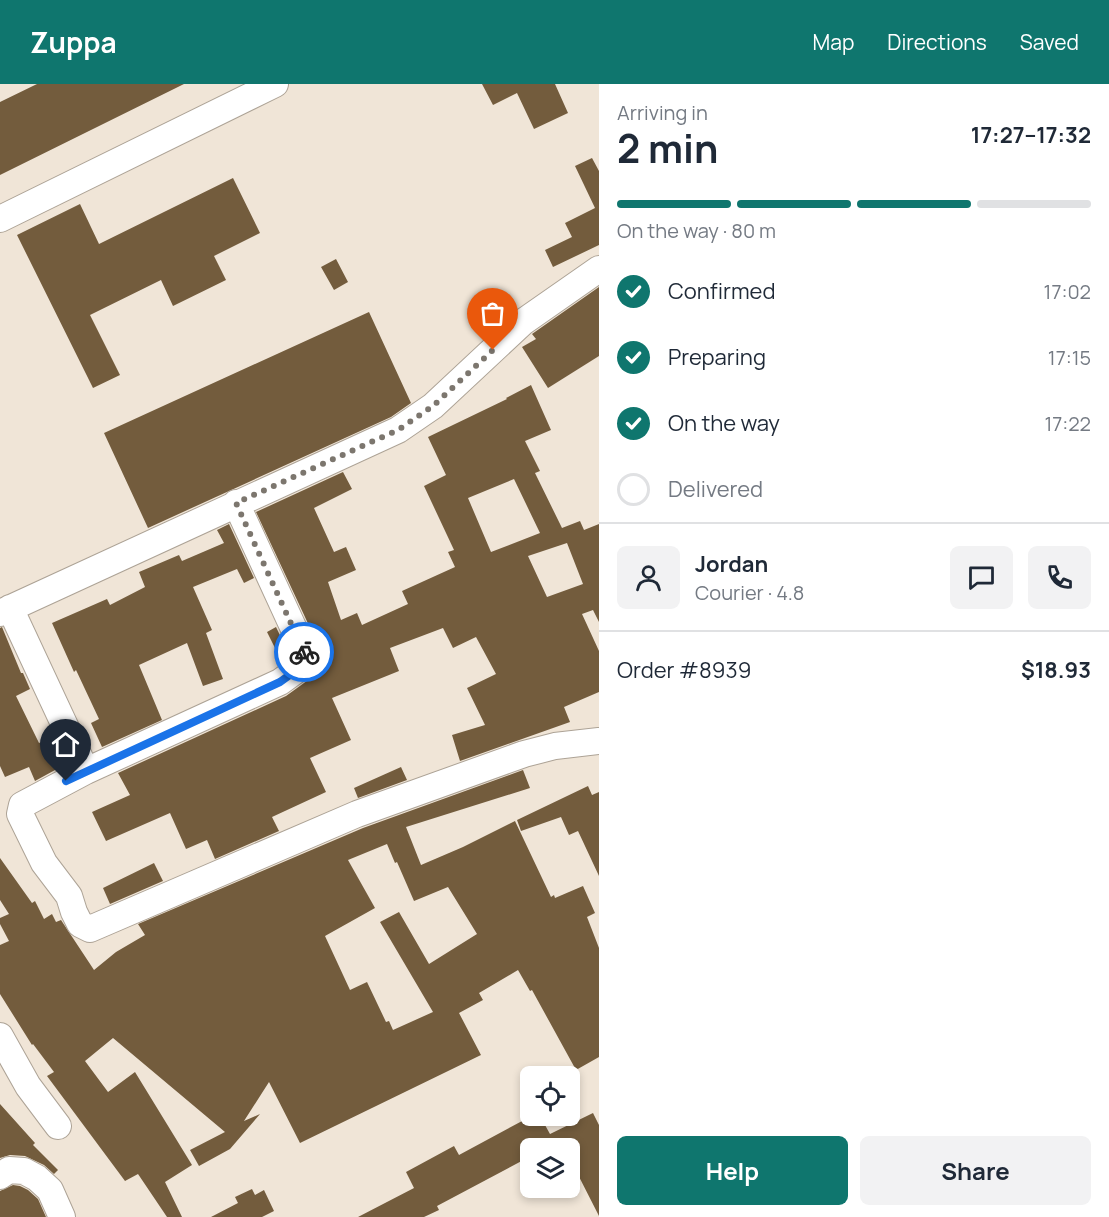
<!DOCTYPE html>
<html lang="en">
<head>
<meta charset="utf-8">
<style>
	body { margin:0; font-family:Manrope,sans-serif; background:#f2f2f3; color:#1f2937; height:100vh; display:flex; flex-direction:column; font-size:22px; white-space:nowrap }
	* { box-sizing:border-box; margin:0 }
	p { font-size:20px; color:#747a83 }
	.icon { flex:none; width:33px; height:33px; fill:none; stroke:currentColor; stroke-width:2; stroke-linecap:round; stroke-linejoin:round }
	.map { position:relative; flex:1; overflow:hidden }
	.sheet { display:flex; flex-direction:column; background:#fff; width:510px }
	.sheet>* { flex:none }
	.tools { position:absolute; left:520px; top:982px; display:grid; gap:12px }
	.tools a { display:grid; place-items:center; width:60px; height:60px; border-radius:9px; background:#fff; box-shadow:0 3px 9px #0003; font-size:30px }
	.pin { position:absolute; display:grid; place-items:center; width:51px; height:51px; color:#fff; margin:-62px -26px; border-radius:50% 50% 50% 0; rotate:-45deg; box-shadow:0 0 6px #0007 }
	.pin .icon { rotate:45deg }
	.courier { position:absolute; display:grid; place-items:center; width:60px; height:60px; margin:-30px; border:4px solid #1a73e8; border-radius:50%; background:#fff; color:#222; box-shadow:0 2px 8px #0007 }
	.overview em { font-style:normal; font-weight:700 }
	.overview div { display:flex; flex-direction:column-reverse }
	.overview { display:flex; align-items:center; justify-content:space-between; height:102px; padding:0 18px }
	h1 { font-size:39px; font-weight:700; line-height:45px }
	.bar { display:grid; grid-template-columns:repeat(4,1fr); gap:9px 6px; align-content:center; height:72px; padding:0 18px }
	.bar i { height:8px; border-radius:4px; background:#e0e1e3 }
	.bar .selected { background:#0f766e }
	.bar p { grid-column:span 4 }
	.line { display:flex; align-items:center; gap:15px; padding:0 18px; border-top:2px solid #e0e1e3 }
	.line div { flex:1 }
	.round { display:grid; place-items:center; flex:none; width:63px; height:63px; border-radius:9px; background:#f2f2f3 }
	ol { padding:0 18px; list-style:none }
	li { display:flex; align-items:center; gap:18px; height:66px }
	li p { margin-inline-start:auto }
	li .icon { padding:6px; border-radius:50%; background:#0f766e; color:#fff; stroke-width:4 }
	li:last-child { color:#747a83 }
	li i { width:33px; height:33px; border:3px solid #e0e1e3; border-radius:50% }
	.action { display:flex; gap:12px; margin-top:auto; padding:12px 18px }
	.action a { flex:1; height:69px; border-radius:9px; background:#0f766e; color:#fff; font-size:24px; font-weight:700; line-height:69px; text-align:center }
	.action a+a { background:#f2f2f3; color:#1f2937 }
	header { display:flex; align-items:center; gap:36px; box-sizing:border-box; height:84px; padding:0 30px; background:#0f766e; color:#fff }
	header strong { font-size:28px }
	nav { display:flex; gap:33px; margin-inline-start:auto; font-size:21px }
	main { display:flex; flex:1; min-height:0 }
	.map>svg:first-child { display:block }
	.building { fill:#735c3d; fill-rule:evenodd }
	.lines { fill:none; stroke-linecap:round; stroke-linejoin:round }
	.minor-casing { stroke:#ada396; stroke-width:28 }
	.minor { stroke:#fff; stroke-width:26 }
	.done { stroke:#7c766e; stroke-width:6; stroke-dasharray:0 10.8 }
	.route { stroke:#1a73e8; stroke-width:8 }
</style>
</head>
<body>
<header>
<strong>Zuppa</strong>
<nav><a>Map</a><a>Directions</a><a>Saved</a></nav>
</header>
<main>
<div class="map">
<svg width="599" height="1133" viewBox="0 0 599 1133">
	<rect width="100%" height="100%" fill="#f0e5d7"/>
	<!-- building -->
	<path class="building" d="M 37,0 L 184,0 L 0,91 L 0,18 Z
		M 482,0 L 555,0 L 568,29 L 534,45 L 517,9 L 493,21 Z
		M 592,74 L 599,87 L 599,161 L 553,183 L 545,166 L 572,153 L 565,139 L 595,124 L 575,82 Z
		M 233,94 L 260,149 L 214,172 L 226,196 L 173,222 L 161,196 L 90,231 L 120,291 L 93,304 L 17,151 L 80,120 L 99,160 Z
		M 336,175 L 348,198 L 334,206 L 321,183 Z
		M 599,203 L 599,272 L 548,304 L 522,263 L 536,255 L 532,250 Z
		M 369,228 L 411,319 L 391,333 L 148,444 L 104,349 Z
		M 531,301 L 551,346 L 525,357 L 540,387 L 535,389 L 562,444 L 580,437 L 584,446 L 599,440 L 599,538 L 593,526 L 582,530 L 599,567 L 599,608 L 564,623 L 570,638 L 460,677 L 452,651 L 485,641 L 467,604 L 496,590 L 476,553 L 453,564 L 443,544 L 390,564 L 399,587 L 332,614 L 351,656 L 310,674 L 326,708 L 272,733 L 279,747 L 215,775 L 207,756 L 186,765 L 170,729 L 106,757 L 92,728 L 130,711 L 118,689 L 286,612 L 311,594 L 317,587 L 320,572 L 319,563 L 256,428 L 343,388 L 352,405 L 314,424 L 334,468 L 346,463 L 356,486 L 328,498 L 341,536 L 357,529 L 362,541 L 408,520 L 402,507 L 455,483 L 448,468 L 454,466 L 424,402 L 446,391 L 428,353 L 507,315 L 506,314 ZM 514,395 L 540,449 L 491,468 L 468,414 ZM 567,459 L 583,500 L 547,513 L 528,472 Z
		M 229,440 L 254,494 L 244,499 L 237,485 L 193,503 L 212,546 L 206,549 L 223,595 L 203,602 L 187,559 L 139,581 L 162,636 L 102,663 L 91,639 L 99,635 L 76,586 L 74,588 L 52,539 L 107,515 L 110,521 L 145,503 L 139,488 L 179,471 L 182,477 L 224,459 L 217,446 Z
		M 2,543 L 21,589 L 23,589 L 30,605 L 16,612 L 39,659 L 54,653 L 66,680 L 35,697 L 29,683 L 5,693 L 0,682 L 0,544 Z
		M 276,543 L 289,570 L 280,574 L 267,548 Z
		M 401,683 L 407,696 L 358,714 L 354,704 Z
		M 523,686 L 530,704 L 406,743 L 421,781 L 463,763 L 515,737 L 551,813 L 554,811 L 555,814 L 583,802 L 595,829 L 587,833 L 599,864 L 599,973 L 576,986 L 532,906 L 530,907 L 518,886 L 479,909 L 483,916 L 459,929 L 481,971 L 300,1059 L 269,998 L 244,1037 L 260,1030 L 230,1065 L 199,1082 L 190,1066 L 225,1048 L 113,954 L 85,977 L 108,1008 L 135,988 L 192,1081 L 165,1098 L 182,1133 L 167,1133 L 138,1090 L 125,1097 L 47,992 L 54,988 L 33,960 L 32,961 L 0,910 L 0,861 L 9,857 L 0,840 L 0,834 L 9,830 L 0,816 L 0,774 L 32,819 L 35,817 L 44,835 L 52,830 L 56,838 L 61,836 L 94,886 L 116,868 L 145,851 L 138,840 L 363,744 ZM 387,760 L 395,779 L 397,778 L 414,817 L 448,803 L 477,850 L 429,880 L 399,828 L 380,838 L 433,928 L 393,946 L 389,937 L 386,938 L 367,898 L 350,906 L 325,852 L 375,824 L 348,776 Z
		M 588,702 L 592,711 L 599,708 L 599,792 L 578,747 L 569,751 L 561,733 L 521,747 L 517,736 Z
		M 154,779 L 163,797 L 110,820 L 103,804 Z
		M 0,1020 L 35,1059 L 33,1061 L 58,1086 L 54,1090 L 44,1081 L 25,1072 L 10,1071 L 0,1074 Z
		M 593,1029 L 599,1041 L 599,1132 L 570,1075 L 570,1065 L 531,1065 L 531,1072 L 437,1122 L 439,1126 L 424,1133 L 358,1133 L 414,1104 L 406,1088 L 454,1062 L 459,1071 L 524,1036 L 526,1040 L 540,1032 L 550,1050 Z
		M 13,1101 L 20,1102 L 28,1106 L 38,1115 L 46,1133 L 0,1133 L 0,1107 Z
		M 252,1105 L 255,1111 L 264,1106 L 274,1127 L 262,1133 L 211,1133 L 238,1119 L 235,1113 Z"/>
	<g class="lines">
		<!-- minor casing -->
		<g class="minor-casing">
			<path id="minor" d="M 0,135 L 275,0
				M 236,419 L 305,569 L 302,582 L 280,598 L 86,687 L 22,721 L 20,730 L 44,779 L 69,812 L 74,828 L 80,840 L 90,845 L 357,730 L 524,670 L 555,662 L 599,657
				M 10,524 L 86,687
				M 0,529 L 398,346 L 433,322 L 523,238 L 599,185
				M 0,952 L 28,1002 L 58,1042
				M 0,1092 L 9,1086 L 24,1087 L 37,1094 L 50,1106 L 62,1133"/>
		</g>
		<!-- minor -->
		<use href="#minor" class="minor"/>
	</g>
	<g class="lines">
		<!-- done -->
		<path class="done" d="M 304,568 L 236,419 L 398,346 L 433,322 L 493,266"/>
		<!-- route -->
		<path class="route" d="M 66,697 L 280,598 L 302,582 L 304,568"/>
	</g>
</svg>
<div class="tools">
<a><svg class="icon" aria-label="locate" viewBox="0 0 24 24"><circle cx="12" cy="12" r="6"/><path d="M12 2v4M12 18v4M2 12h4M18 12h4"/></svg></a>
<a><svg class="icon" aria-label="layers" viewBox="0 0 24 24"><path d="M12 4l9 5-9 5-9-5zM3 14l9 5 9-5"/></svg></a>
</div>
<div class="pin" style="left:493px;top:266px;background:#ea580c"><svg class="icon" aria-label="bag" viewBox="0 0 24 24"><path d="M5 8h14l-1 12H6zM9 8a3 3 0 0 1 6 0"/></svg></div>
<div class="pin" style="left:66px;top:697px;background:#1f2937"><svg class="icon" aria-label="home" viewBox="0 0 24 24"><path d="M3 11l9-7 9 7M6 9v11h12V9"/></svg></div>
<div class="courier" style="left:304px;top:568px"><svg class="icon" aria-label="bike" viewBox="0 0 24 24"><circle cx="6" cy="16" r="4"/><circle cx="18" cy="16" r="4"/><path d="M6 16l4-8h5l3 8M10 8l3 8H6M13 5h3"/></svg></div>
</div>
<section class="sheet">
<div class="overview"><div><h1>2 min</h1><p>Arriving in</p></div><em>17:27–17:32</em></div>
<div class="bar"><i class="selected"></i><i class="selected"></i><i class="selected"></i><i></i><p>On the way · 80 m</p></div>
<ol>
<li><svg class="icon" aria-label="check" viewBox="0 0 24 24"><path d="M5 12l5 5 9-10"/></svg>Confirmed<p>17:02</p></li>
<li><svg class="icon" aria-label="check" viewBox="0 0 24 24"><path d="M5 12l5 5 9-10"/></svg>Preparing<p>17:15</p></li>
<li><svg class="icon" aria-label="check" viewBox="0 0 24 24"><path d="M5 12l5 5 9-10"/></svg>On the way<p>17:22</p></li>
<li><i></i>Delivered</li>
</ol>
<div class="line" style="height:108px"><a class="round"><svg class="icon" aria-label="person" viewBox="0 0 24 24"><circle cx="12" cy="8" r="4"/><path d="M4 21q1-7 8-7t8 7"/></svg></a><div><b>Jordan</b><p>Courier · 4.8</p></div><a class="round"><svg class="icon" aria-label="chat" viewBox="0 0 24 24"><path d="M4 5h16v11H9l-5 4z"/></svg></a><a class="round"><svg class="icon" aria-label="phone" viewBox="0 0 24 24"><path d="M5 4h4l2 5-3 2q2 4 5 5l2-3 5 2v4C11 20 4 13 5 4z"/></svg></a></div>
<div class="line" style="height:78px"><div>Order #8939</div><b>$18.93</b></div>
<div class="action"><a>Help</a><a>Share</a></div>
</section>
</main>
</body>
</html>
